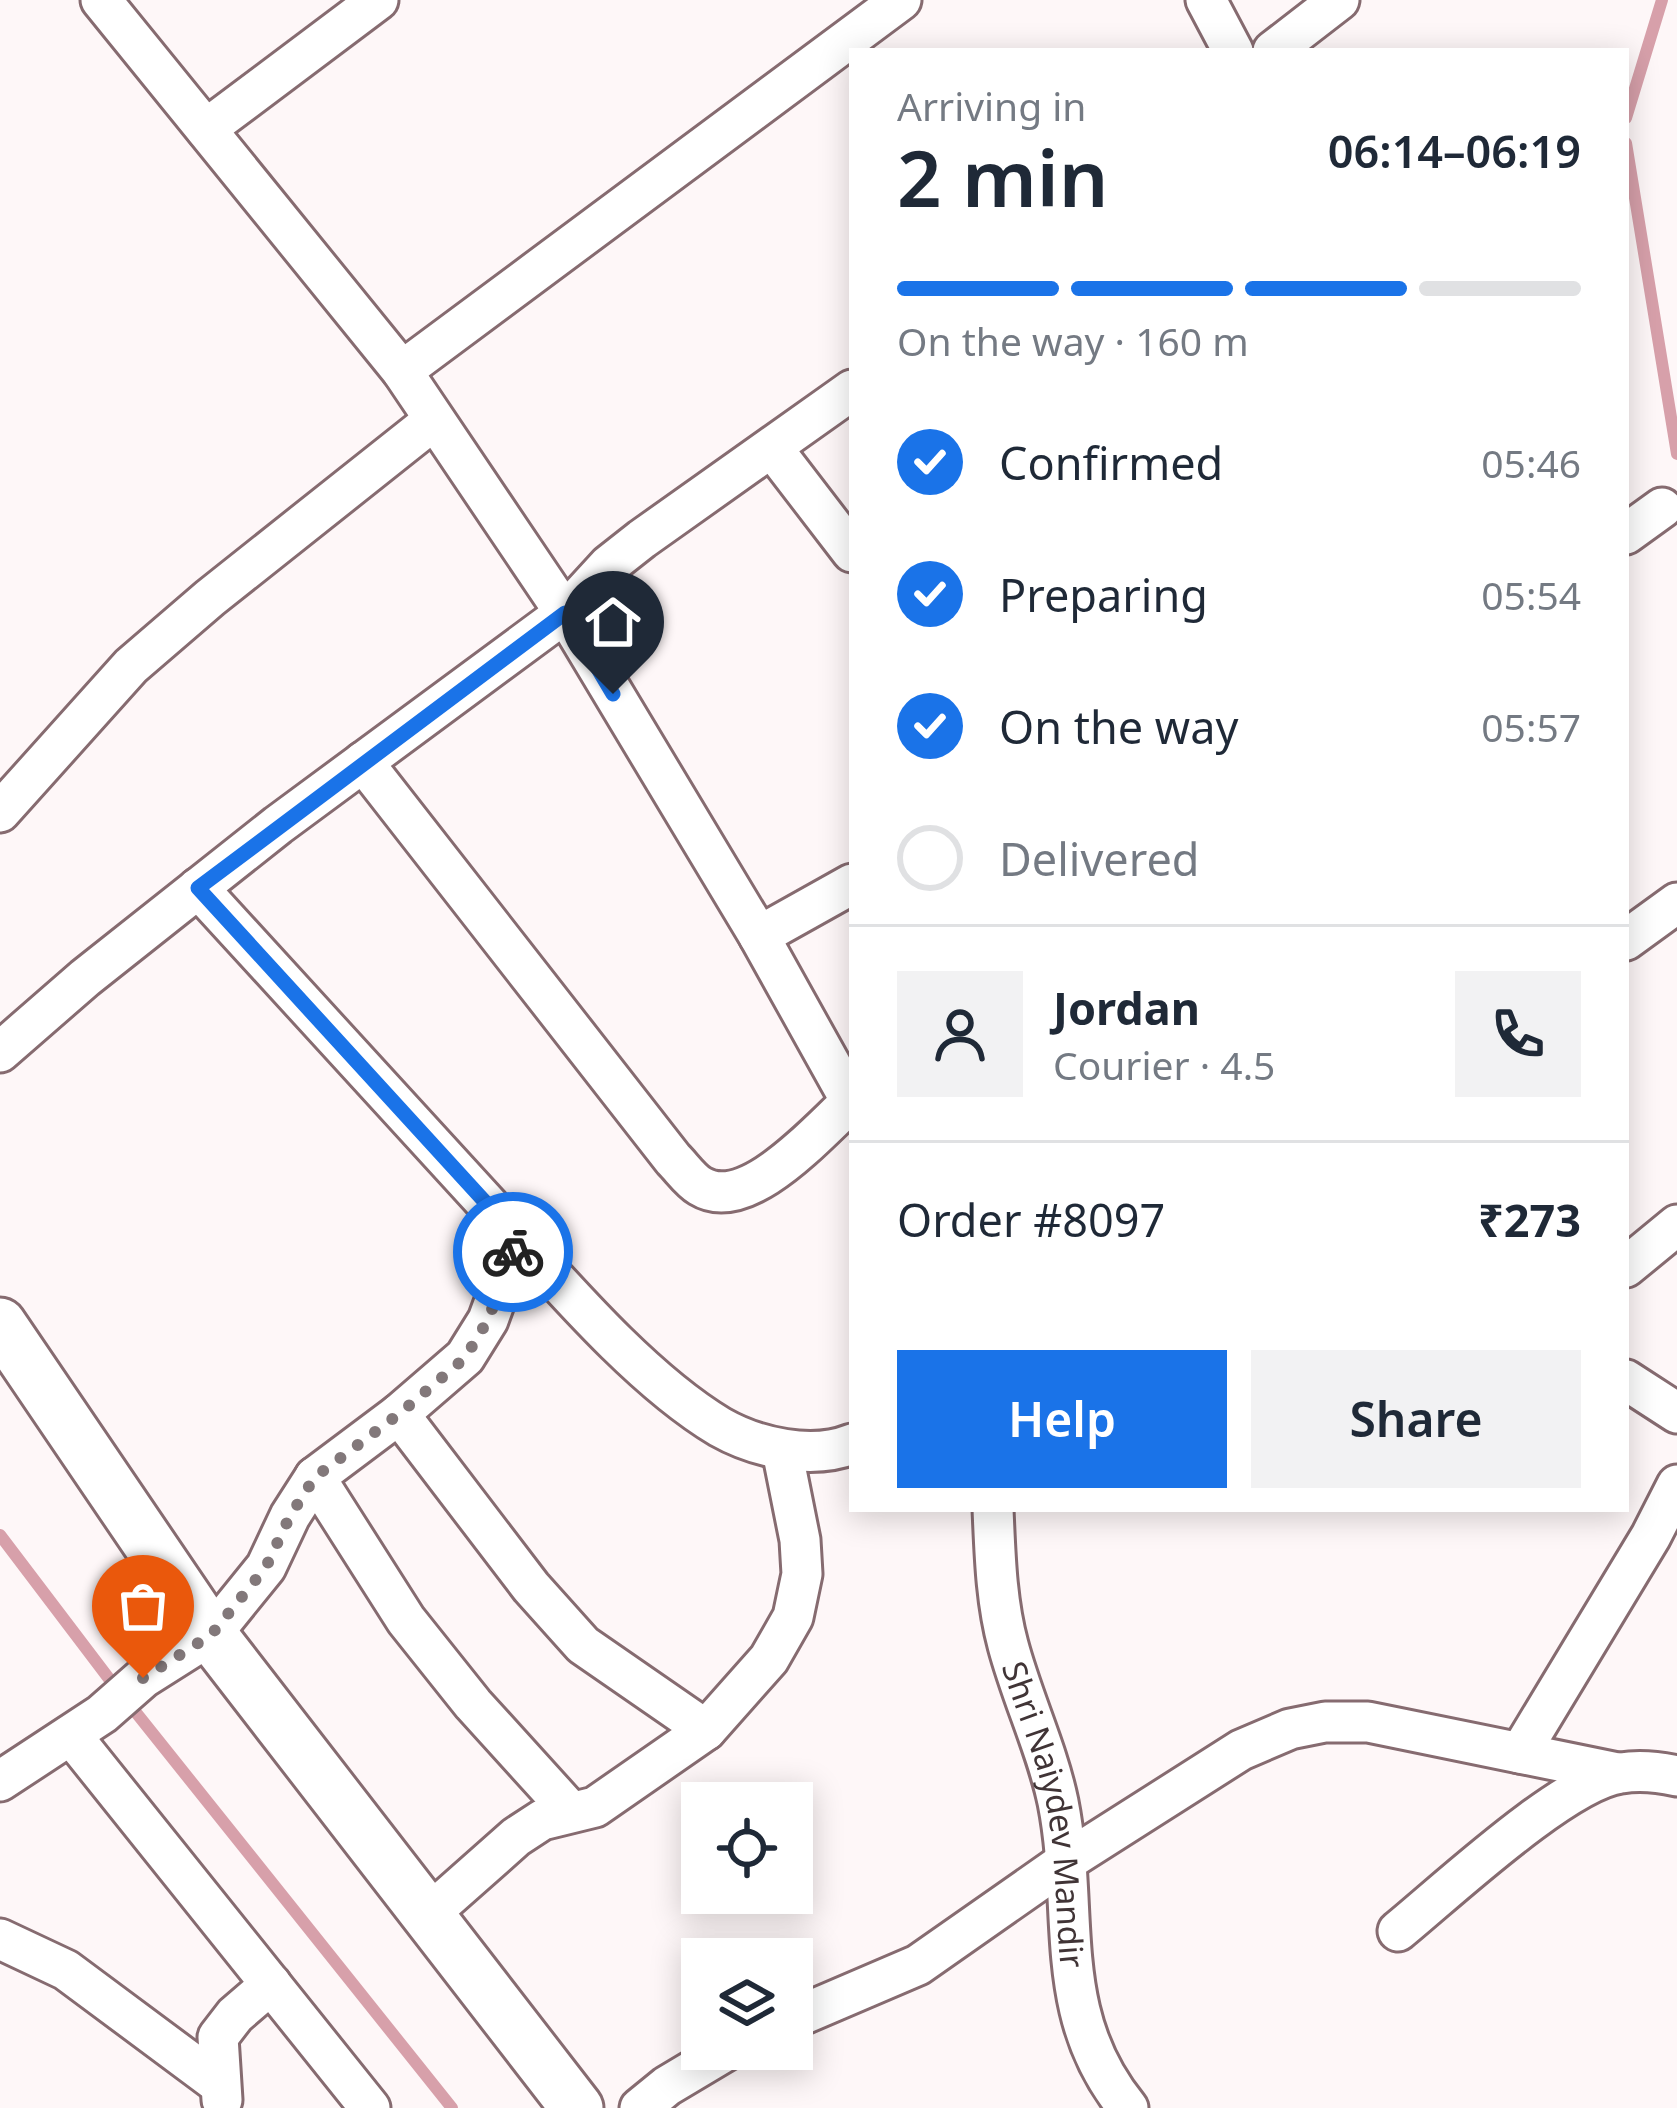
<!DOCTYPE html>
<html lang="en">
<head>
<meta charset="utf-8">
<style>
	body { margin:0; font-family:"Noto Sans",sans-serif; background:#f2f2f3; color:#1f2937; height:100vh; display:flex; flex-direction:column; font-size:45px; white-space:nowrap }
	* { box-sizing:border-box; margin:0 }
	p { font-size:39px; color:#747a83 }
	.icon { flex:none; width:66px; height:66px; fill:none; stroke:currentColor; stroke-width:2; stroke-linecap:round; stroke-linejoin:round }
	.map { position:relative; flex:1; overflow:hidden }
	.drawer { position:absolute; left:849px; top:48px; width:780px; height:1464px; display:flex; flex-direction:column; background:#fff; border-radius:0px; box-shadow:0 6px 30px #0003 }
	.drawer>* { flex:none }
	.controls { position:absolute; left:681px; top:1782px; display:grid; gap:24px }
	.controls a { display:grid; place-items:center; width:132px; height:132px; border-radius:0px; background:#fff; box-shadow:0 6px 30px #0003; font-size:60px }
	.pin { position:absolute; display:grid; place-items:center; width:102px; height:102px; color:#fff; margin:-123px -51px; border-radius:50% 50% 50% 0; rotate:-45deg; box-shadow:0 0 12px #0007 }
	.pin .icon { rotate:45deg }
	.courier { position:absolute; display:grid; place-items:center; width:120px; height:120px; margin:-60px; border:9px solid #1a73e8; border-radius:50%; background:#fff; color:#222; box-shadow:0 3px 15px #0007 }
	.head em { font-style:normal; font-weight:600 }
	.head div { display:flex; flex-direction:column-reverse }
	.head { display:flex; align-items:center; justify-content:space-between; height:204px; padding:0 48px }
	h1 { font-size:78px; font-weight:600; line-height:90px }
	.bar { display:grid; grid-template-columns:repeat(4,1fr); gap:18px 12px; align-content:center; height:144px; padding:0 48px }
	.bar i { height:15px; border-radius:9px; background:#e0e1e3 }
	.bar .selected { background:#1a73e8 }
	.bar p { grid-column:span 4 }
	.line { display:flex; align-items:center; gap:30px; padding:0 48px; border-top:3px solid #e0e1e3 }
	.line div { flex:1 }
	.round { display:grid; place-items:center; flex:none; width:126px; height:126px; border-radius:0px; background:#f2f2f3 }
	ol { padding:0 48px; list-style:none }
	li { display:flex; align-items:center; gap:36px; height:132px }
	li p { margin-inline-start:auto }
	li .icon { padding:12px; border-radius:50%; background:#1a73e8; color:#fff; stroke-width:4 }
	li:last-child { color:#747a83 }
	li i { width:66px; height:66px; border:6px solid #e0e1e3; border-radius:50% }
	.cta { display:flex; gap:24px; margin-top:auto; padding:24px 48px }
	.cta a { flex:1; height:138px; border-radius:0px; background:#1a73e8; color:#fff; font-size:48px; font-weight:600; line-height:138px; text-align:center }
	.cta a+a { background:#f2f2f3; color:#1f2937 }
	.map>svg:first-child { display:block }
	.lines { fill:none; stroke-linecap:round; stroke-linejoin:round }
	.stream { stroke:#d7a0aa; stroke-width:12 }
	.minor-casing { stroke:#866b70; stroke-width:45 }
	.tertiary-casing { stroke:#866b70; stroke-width:57 }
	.minor { stroke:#fff; stroke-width:39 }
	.tertiary { stroke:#fff; stroke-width:51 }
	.done { stroke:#82787a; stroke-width:12; stroke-dasharray:0 21.6 }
	.route { stroke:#1a73e8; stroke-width:15 }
	.labels { text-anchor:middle; stroke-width:10; stroke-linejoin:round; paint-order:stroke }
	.street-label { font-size:33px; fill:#403436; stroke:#fef7f8 }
</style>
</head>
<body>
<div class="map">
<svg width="1677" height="2108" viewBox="0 0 1677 2108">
	<rect width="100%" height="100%" fill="#fef7f8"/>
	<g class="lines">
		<!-- stream -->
		<path class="stream" d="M 1626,118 L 1662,0
			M 1626,143 L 1677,454
			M 0,1535 L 110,1680 L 452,2108"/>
		<!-- minor casing -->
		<g class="minor-casing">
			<g id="minor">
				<path d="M 101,0 L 402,371 L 565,613 L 759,936 L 852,1103"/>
				<path d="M 1206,0 L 1233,51"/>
				<path d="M 1273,51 L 1339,0"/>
				<path d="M 206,129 L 378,0"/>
				<path d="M 402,371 L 901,0"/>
				<path d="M 773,449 L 852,552"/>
				<path d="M 1626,534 L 1662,508"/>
				<path d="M 363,762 L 673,1159 C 682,1168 690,1180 700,1186 C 747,1215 819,1130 851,1102"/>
				<path d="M 0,812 L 131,666 L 210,598 L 434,420"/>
				<path d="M 198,888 C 295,994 392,1100 489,1206 C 554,1277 638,1378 720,1427 C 757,1448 812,1460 852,1444"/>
				<path d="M 759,936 L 852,884"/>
				<path d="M 1626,940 L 1677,903"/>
				<path d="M 0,1052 L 85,978 L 278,825 L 565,613 L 609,565 L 642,539 L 852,390"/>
				<path d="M 1626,1267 L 1677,1225"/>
				<path d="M 1626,1380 L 1677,1413"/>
				<path d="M 399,1414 L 531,1587 L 583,1645 L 706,1730"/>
				<path d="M 315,1477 L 406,1620 L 473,1704 L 571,1812"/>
				<path id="s1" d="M 993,1509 C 995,1554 996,1601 1008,1645 C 1022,1698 1047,1749 1058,1802 C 1080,1913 1050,2013 1128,2108"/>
				<path d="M 71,1735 L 370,2108"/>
				<path d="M 1520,1753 L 1651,1536 L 1677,1485"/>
				<path d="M 0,1781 L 102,1714 L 143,1678 L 211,1635 L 266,1567 L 290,1516 L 315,1477 L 399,1414 L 465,1357 L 488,1320 L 518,1238"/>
				<path d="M 428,1915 L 516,1837 L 542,1820 L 595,1807 L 706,1730 L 769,1659 L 793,1617 L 802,1574 L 800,1540 L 782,1450"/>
				<path d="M 1398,1931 C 1447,1891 1564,1781 1621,1773 C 1639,1770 1659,1772 1677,1776"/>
				<path d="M 0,1939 L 66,1970 L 218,2083"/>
				<path d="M 792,2019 L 918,1965 L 1068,1860 L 1241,1750 L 1290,1729 L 1325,1722 L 1368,1722 L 1618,1773"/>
				<path d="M 222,2100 L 218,2037 L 235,2015 L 271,1984"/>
				<path d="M 640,2108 L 667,2086 L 729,2049"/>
			</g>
		</g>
		<!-- tertiary casing -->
		<g class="tertiary-casing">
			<path id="tertiary" d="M 0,1324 L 211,1635 L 577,2108"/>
		</g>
		<!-- minor -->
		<use href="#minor" class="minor"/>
		<!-- tertiary -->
		<use href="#tertiary" class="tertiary"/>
	</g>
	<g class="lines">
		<!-- done -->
		<path class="done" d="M 143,1678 L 211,1635 L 266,1567 L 290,1516 L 315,1477 L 399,1414 L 465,1358 L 488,1320 L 513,1252"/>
		<!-- route -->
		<path class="route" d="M 513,1252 L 518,1238 L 198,888 L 565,613 L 613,694"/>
	</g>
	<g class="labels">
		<!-- street labels -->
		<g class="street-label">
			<text dy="12" stroke="none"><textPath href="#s1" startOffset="312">Shri Naiydev Mandir</textPath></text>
		</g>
	</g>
</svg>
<div class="controls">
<a><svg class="icon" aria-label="locate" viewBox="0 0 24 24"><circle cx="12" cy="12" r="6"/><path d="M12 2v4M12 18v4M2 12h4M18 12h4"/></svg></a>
<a><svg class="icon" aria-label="layers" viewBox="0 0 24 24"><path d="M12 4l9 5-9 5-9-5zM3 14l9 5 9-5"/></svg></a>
</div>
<div class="pin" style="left:143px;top:1678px;background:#ea580c"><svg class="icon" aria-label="bag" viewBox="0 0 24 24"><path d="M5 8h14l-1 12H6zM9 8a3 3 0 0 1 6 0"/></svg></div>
<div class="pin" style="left:613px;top:694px;background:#1f2937"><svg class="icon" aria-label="home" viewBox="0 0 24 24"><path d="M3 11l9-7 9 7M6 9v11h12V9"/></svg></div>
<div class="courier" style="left:513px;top:1252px"><svg class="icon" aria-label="bike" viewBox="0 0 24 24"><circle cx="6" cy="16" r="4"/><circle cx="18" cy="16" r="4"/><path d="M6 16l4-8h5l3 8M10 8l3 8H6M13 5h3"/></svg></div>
<section class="drawer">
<div class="head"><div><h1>2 min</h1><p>Arriving in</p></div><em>06:14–06:19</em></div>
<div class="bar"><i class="selected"></i><i class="selected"></i><i class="selected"></i><i></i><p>On the way · 160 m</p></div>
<ol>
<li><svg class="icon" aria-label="check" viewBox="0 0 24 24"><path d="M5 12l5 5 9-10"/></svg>Confirmed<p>05:46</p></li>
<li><svg class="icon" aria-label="check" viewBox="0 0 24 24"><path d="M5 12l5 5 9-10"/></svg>Preparing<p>05:54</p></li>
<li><svg class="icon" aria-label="check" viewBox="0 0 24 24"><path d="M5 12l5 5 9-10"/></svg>On the way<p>05:57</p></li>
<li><i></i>Delivered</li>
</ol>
<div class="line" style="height:216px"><a class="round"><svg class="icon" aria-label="person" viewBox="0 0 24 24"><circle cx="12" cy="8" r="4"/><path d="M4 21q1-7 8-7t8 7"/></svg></a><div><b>Jordan</b><p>Courier · 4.5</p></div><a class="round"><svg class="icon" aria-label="phone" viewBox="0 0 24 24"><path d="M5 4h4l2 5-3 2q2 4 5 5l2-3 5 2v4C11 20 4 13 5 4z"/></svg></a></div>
<div class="line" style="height:156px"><div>Order #8097</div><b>₹273</b></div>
<div class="cta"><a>Help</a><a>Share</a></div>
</section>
</div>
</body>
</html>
